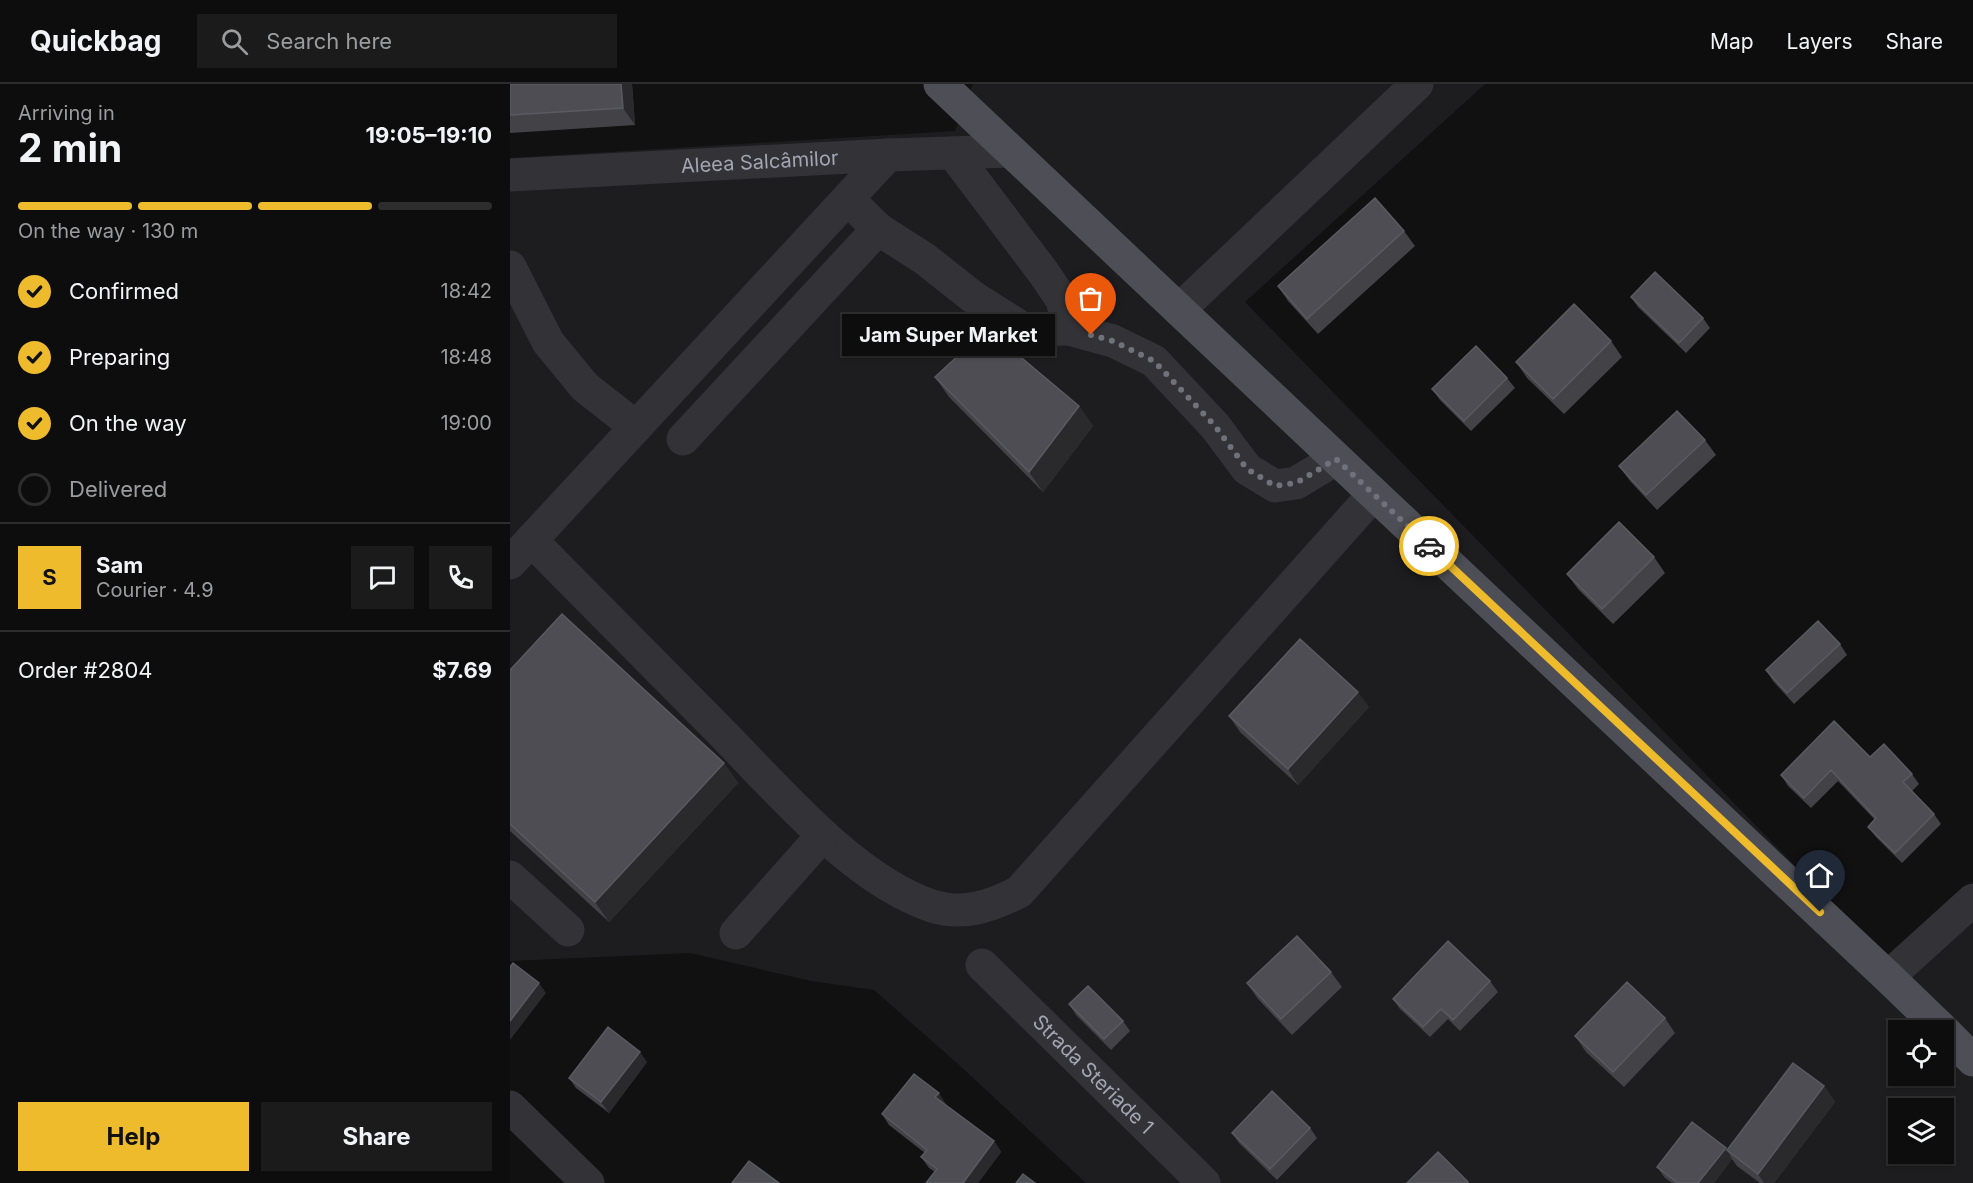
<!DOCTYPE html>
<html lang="en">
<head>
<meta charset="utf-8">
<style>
	body { margin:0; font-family:Inter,sans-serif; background:#1b1b1c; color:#f1f3f6; height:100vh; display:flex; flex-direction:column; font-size:22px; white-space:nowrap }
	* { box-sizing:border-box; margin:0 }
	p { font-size:20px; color:#9a9c9e }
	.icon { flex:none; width:33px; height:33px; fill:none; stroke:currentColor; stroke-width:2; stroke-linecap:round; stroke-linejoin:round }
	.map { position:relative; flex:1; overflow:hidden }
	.side { display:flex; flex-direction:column; background:#0d0d0e; width:510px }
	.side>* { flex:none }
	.buttons { position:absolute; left:1378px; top:936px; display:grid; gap:12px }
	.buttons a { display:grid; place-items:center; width:66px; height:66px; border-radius:0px; background:#0d0d0e; box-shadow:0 2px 4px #0004,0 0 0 2px #2d2d2e; font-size:30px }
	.pin { position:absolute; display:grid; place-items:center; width:51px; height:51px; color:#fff; margin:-62px -26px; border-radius:50% 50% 50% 0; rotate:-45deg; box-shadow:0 0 6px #0007 }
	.pin .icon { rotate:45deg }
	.courier { position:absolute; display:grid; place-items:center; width:60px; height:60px; margin:-30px; border:4px solid #eebb2d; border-radius:50%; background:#fff; color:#222; box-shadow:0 2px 8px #0007 }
	.bubble { position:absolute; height:42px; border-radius:0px; background:#0d0d0e; box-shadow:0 2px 4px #0004,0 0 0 2px #2d2d2e; font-size:20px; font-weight:700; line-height:42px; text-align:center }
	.head em { font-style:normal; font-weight:700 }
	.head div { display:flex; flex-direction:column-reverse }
	.head { display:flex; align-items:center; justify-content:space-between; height:102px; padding:0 18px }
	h1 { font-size:39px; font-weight:700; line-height:45px }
	.bar { display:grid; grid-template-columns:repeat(4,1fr); gap:9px 6px; align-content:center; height:72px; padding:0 18px }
	.bar i { height:8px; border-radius:4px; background:#2d2d2e }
	.bar .on { background:#eebb2d }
	.bar p { grid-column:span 4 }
	.line { display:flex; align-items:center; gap:15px; padding:0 18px; border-top:2px solid #2d2d2e }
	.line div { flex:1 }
	.round { display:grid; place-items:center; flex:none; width:63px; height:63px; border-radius:0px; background:#1b1b1c }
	ol { padding:0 18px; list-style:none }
	li { display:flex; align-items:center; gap:18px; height:66px }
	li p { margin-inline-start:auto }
	li .icon { padding:6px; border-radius:50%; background:#eebb2d; color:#111; stroke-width:4 }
	li:last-child { color:#9a9c9e }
	li i { width:33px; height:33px; border:3px solid #2d2d2e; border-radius:50% }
	.primary-button { display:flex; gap:12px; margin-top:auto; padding:12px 18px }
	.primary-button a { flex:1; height:69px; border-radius:0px; background:#eebb2d; color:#111; font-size:24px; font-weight:700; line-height:69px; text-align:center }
	.primary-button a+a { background:#1b1b1c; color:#f1f3f6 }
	header { display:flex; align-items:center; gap:36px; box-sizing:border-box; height:84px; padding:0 30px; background:#0d0d0e; border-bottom:2px solid #2d2d2e }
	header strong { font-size:28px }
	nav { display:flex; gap:33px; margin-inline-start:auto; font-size:21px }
	.search { width:420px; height:54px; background:#1b1b1c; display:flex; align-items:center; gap:15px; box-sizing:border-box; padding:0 21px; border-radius:0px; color:#9a9c9e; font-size:22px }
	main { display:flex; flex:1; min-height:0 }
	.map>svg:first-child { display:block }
	.built { fill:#1d1d1f; fill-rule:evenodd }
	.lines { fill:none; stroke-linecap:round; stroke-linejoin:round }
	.minor { stroke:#323237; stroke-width:33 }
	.major { stroke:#4e4f56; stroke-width:33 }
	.wall { fill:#424247 }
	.shaded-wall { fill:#2a2a2d }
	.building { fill:#4d4d53; stroke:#5a5b62; stroke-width:1.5 }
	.done { stroke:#6f727b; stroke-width:6; stroke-dasharray:0 10.8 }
	.route { stroke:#eebb2d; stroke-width:8 }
	.labels { text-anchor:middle; stroke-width:6; stroke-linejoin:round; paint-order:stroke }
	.street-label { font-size:20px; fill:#a2a6b3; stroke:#0c0c0d }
</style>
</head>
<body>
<header>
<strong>Quickbag</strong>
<div class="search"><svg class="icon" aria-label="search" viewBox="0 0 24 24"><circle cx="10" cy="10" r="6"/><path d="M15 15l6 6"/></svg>Search here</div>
<nav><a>Map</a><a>Layers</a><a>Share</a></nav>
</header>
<main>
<section class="side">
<div class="head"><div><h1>2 min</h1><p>Arriving in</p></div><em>19:05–19:10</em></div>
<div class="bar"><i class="on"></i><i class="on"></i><i class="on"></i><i></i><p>On the way · 130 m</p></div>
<ol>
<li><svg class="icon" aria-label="check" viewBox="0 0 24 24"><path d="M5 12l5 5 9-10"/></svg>Confirmed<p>18:42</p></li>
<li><svg class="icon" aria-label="check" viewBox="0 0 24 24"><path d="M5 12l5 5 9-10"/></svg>Preparing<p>18:48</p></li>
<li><svg class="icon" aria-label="check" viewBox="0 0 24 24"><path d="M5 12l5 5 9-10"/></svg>On the way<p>19:00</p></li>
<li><i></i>Delivered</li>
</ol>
<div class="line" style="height:108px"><b class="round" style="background:#eebb2d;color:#111">S</b><div><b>Sam</b><p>Courier · 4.9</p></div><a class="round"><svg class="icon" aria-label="chat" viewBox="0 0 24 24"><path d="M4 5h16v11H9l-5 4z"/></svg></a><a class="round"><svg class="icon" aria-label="phone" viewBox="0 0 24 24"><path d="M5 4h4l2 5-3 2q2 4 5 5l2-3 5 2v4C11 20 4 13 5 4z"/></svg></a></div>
<div class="line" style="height:78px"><div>Order #2804</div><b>$7.69</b></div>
<div class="primary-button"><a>Help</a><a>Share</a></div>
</section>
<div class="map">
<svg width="1463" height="1099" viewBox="0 0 1463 1099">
	<rect width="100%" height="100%" fill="#111112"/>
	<!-- built -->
	<path class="built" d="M 463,0 L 975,0 L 735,218 L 1380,879 L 1463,803 L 1463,1099 L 576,1099 L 448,980 L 364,906 L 301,897 L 180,869 L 0,877 L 0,74 L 445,47 ZM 1389,946 L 1434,946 L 1434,992 L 1389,992 ZM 1389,1024 L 1434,1024 L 1434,1070 L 1389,1070 Z"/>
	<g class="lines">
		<!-- minor -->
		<g class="minor">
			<path d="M 443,69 L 533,188 L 552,216 L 559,245 L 603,257 L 644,277 L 705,342 L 737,385 L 765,402 L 786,399 L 826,375"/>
			<path id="s1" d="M 0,91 L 378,71 L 501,67"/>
			<path d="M 368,145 L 415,175 L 463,213 L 515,246 L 559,245"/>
			<path d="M 0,183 L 38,258 L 75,303 L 126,343"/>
			<path d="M 669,226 L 907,0"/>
			<path d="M 173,355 L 368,145 L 338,115"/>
			<path d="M 21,456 C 85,521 149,585 213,650 C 270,708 344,796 422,822 C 454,832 481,822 509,808 L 864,410"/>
			<path d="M 0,479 L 378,71"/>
			<path d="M 0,793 L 58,846"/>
			<path d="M 226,849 L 313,751"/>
			<path id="s2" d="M 472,881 L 694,1099"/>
			<path d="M 1378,893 L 1463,816"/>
			<path d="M 0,1023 L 78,1099"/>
		</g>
		<!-- major -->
		<path class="major" d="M 430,0 L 864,410 L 1378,893 L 1433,946
			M 1434,947 L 1463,976"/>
	</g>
	<!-- wall -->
	<path class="wall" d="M 0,0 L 122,0 L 125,41 L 0,49 Z
		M 894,147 L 905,162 L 808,250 L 778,217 L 768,202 Z
		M 1121,213 L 1193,234 L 1200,244 L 1176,269 L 1128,223 Z
		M 1101,257 L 1112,273 L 1054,330 L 1017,294 L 1006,278 Z
		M 425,293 L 569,322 L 583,342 L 533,408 L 439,313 Z
		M 997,294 L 1005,304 L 961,347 L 930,316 L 922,305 Z
		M 1195,356 L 1206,371 L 1147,426 L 1120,397 L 1109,382 Z
		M 1144,473 L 1155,489 L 1103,540 L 1068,505 L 1057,490 Z
		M 1330,560 L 1337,571 L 1284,620 L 1263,597 L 1256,586 Z
		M 0,586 L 214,679 L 228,699 L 99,838 L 0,747 Z
		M 859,623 L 788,701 L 730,648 L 719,632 Z
		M 1360,673 L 1402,690 L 1409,700 L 1402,707 L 1424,730 L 1431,740 L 1392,779 L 1366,753 L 1358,743 L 1365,736 L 1328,697 L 1301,724 L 1278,702 L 1271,691 Z
		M 821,888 L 832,903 L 782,951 L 748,915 L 737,899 Z
		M 980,897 L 988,908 L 950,947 L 938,935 L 920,953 L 890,925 L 883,915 Z
		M 559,920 L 613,937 L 620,947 L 601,966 L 566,931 Z
		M 1155,934 L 1165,949 L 1114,1003 L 1076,968 L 1065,952 Z
		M 137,978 L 99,1029 L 66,1004 L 59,994 Z
		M 1314,1002 L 1325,1018 L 1264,1099 L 1250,1099 L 1227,1082 L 1222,1075 L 1204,1099 L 1162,1099 L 1155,1094 L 1147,1083 L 1216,1064 L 1217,1066 Z
		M 436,1020 L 435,1021 L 484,1057 L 491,1068 L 468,1099 L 416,1099 L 425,1088 L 419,1084 L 411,1073 L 415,1069 L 379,1041 L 372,1030 Z
		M 800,1044 L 807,1054 L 767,1096 L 729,1059 L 722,1049 Z"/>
	<!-- shaded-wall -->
	<path class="shaded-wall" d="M 111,0 L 122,0 L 125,41 L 113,24 Z
		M 569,322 L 583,342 L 533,408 L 519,388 Z
		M 848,608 L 859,623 L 788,701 L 778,685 Z
		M 214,679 L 228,699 L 99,838 L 85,818 Z
		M 29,899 L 36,909 L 0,956 L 0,937 Z
		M 130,968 L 137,978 L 99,1029 L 91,1018 Z
		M 1314,1002 L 1325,1018 L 1264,1099 L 1254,1099 L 1248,1090 Z
		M 429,1009 L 436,1020 L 433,1024 L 425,1013 Z
		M 484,1057 L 491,1068 L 468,1099 L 453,1099 Z
		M 1216,1064 L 1222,1075 L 1204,1099 L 1188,1099 Z"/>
	<!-- building -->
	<path class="building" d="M 0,0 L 111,0 L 113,24 L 0,31 Z
		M 865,114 L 894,147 L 797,235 L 768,202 Z
		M 1145,188 L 1193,234 L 1169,259 L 1121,213 Z
		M 1064,220 L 1101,257 L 1043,315 L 1006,278 Z
		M 477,245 L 569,322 L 519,388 L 425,293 Z
		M 966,262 L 997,294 L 954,337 L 922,305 Z
		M 1167,327 L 1195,356 L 1136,411 L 1109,382 Z
		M 1109,438 L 1144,473 L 1092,525 L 1057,490 Z
		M 52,530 L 214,679 L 85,818 L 0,740 L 0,586 Z
		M 1308,537 L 1330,560 L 1277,609 L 1256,586 Z
		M 790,555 L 848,608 L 778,685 L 719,632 Z
		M 1324,637 L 1360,673 L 1374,660 L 1402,690 L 1393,698 L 1424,730 L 1385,769 L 1358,743 L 1366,734 L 1321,686 L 1294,714 L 1271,691 Z
		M 787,852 L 821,888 L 771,935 L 737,899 Z
		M 938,857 L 980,897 L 943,936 L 931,925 L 913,943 L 883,915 Z
		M 3,879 L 29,899 L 0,937 L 0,883 Z
		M 1117,898 L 1155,934 L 1103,988 L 1065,952 Z
		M 578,902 L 613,937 L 594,955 L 559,920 Z
		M 98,943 L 130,968 L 91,1018 L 59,994 Z
		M 1283,979 L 1314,1002 L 1248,1090 L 1217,1066 Z
		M 404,990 L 429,1009 L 425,1013 L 484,1057 L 453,1099 L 416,1099 L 427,1085 L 411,1073 L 417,1066 L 372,1030 Z
		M 762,1007 L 800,1044 L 760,1085 L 722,1049 Z
		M 1182,1038 L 1216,1064 L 1188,1099 L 1168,1099 L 1147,1083 Z
		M 928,1068 L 958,1098 L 957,1099 L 897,1099 Z
		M 239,1077 L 269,1099 L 222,1099 Z
		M 513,1090 L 525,1099 L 506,1099 Z"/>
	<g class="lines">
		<!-- done -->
		<path class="done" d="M 581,251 L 603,257 L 644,277 L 705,342 L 737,385 L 765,402 L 786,399 L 826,375 L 919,462"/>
		<!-- route -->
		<path class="route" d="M 919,462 L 1310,828"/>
	</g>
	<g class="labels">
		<!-- street labels -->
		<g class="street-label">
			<text dy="7" stroke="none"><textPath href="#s1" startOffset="250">Aleea Salcâmilor</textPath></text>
			<text dy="7" stroke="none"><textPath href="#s2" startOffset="156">Strada Steriade 1</textPath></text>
		</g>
	</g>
</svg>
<div class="buttons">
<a><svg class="icon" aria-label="locate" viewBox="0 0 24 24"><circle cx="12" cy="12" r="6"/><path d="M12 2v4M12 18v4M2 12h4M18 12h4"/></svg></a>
<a><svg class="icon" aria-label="layers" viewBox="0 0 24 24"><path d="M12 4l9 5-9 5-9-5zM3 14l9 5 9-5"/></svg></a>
</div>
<div class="pin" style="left:581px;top:251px;background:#ea580c"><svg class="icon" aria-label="bag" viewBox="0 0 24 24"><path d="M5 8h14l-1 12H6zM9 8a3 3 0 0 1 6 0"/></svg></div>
<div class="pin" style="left:1310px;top:828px;background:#1f2937"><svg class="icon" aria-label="home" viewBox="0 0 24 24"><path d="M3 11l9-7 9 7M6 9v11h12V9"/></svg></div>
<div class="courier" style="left:919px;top:462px"><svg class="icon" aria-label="car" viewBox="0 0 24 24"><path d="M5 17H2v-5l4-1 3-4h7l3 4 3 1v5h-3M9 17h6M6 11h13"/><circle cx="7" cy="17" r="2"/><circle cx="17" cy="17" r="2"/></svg></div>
<div class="bubble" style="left:332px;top:230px;width:213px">Jam Super Market</div>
</div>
</main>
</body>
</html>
